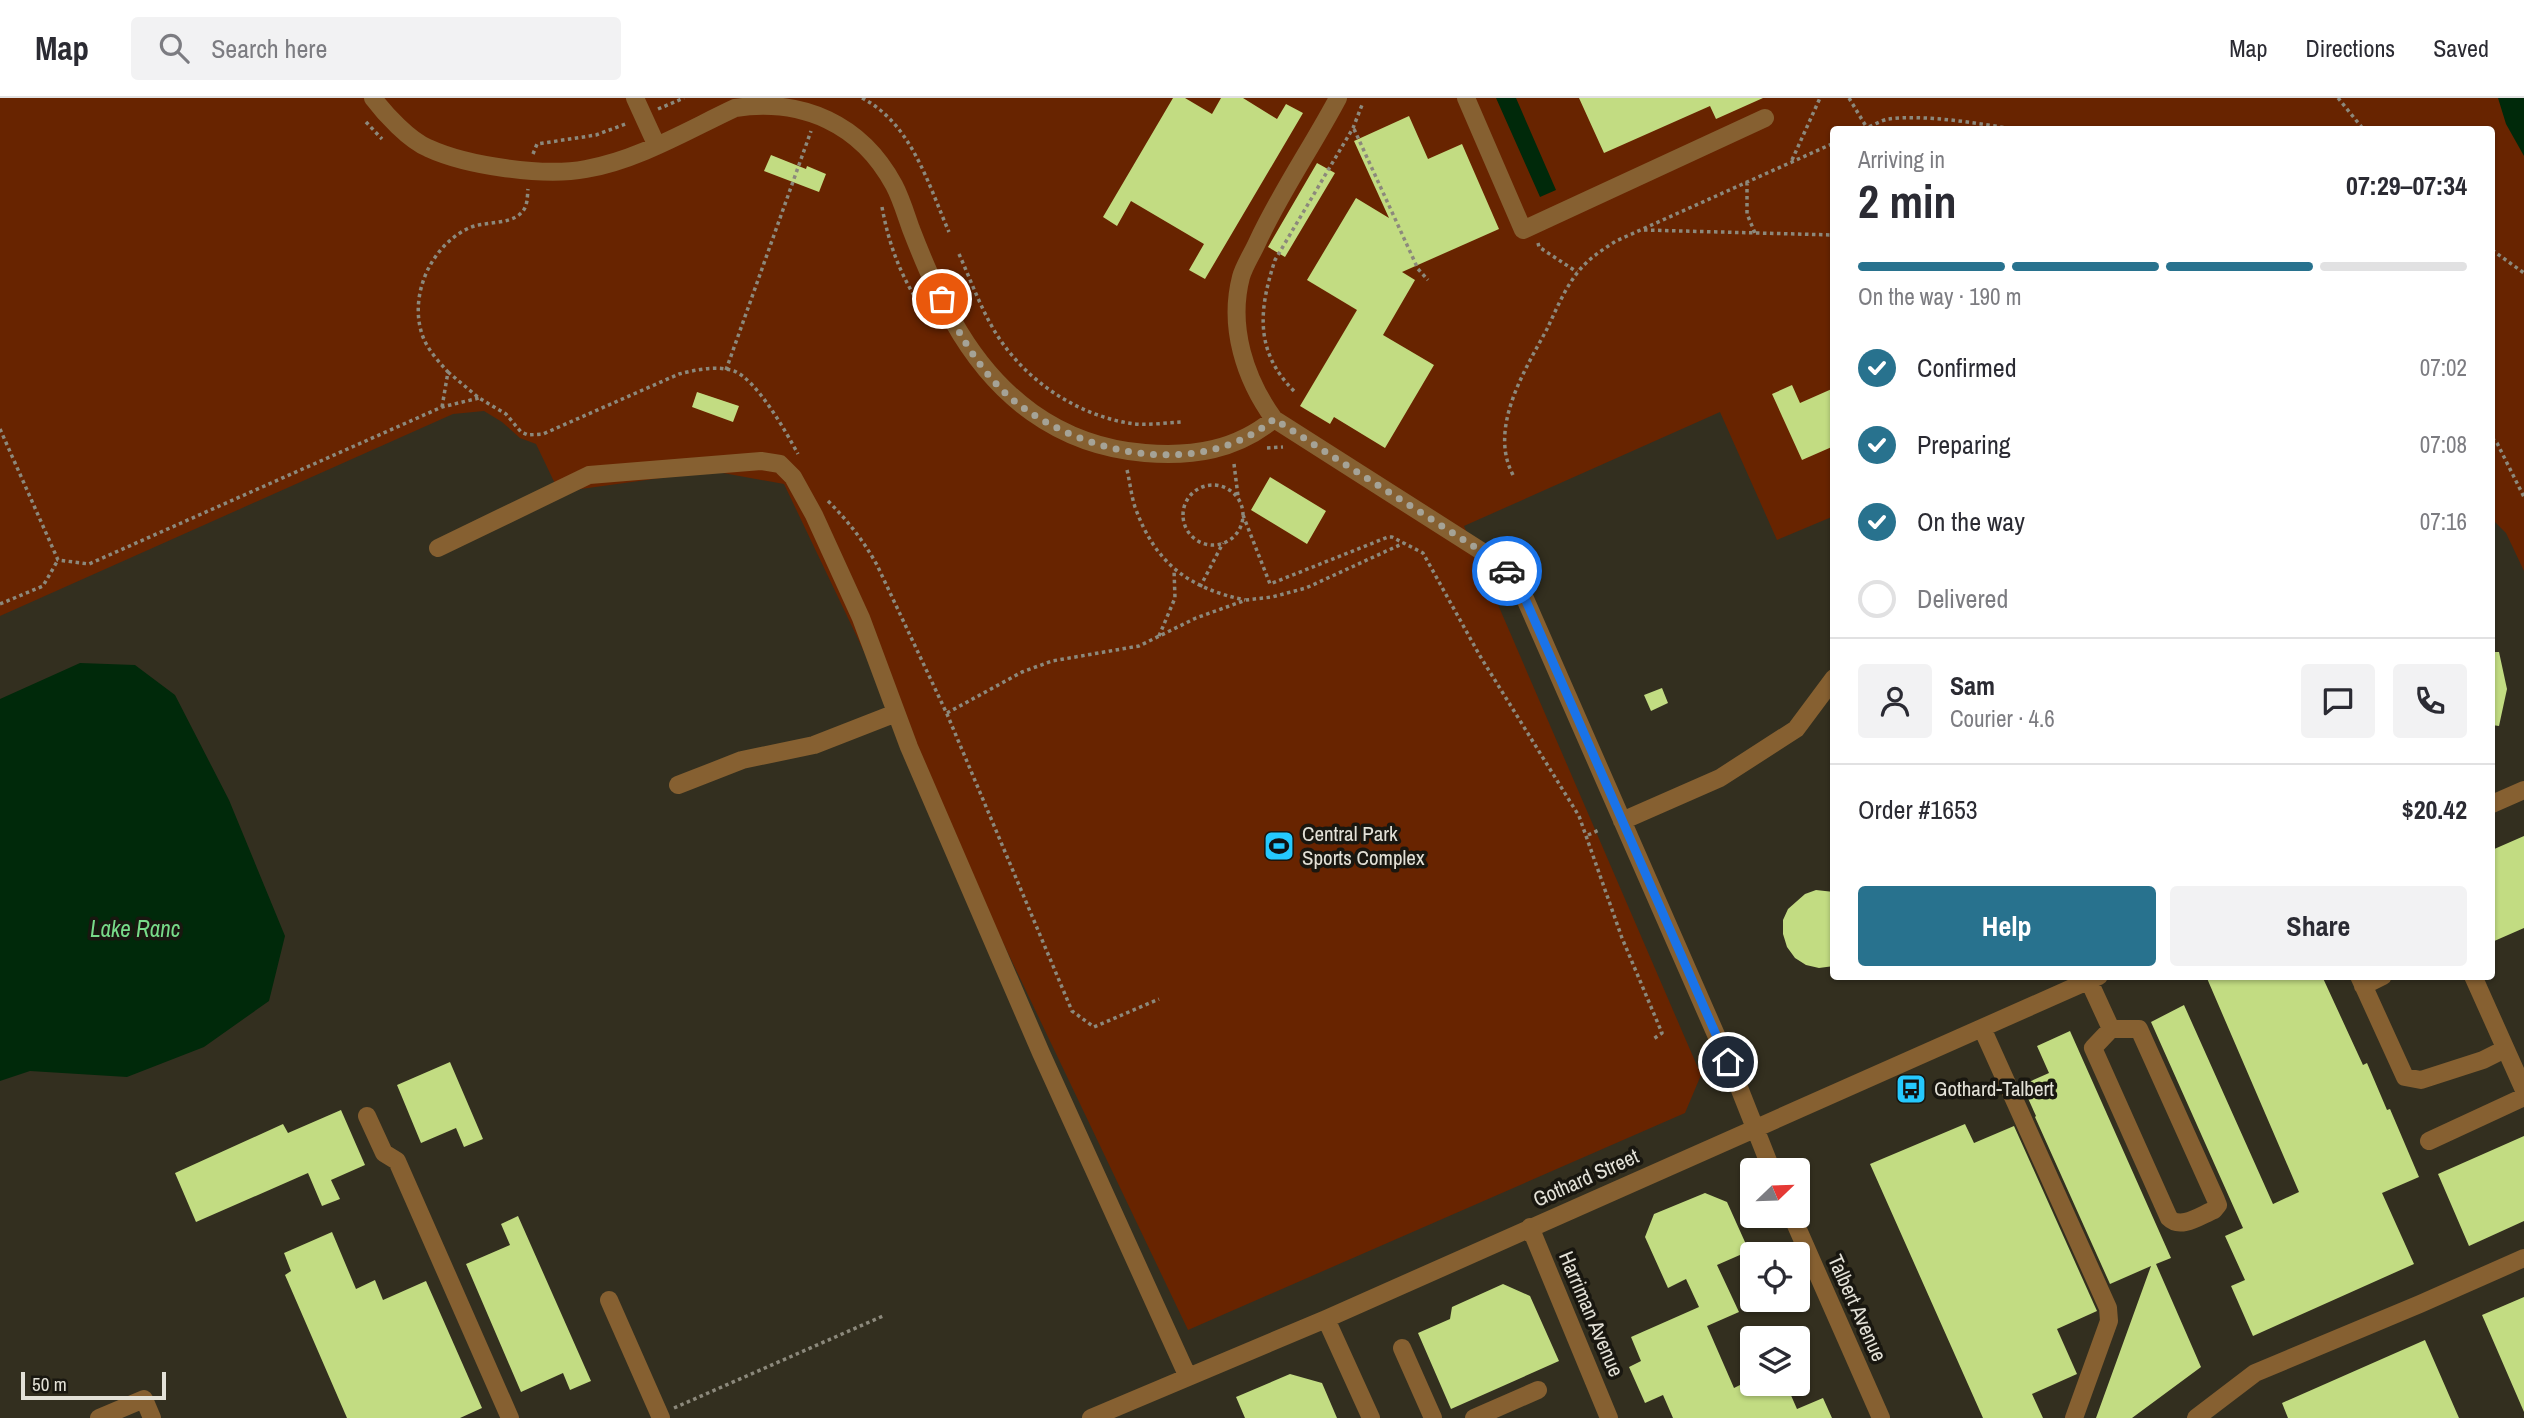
<!DOCTYPE html>
<html lang="en">
<head>
<meta charset="utf-8">
<style>
	body { margin:0; font-family:"Archivo Narrow",sans-serif; background:#f2f2f3; color:#2b2b33; height:100vh; display:flex; flex-direction:column; font-size:26px; white-space:nowrap }
	* { box-sizing:border-box; margin:0 }
	p { font-size:23px; color:#7c7c81 }
	.icon { flex:none; width:38px; height:38px; fill:none; stroke:currentColor; stroke-width:2; stroke-linecap:round; stroke-linejoin:round }
	.map { position:relative; flex:1; overflow:hidden }
	.details { position:absolute; left:1830px; top:28px; width:665px; height:854px; display:flex; flex-direction:column; background:#fff; border-radius:7px; box-shadow:0 2px 5px #0004 }
	.details>* { flex:none }
	.needle { width:46px; rotate:67deg }
	.controls { position:absolute; left:1740px; top:1060px; display:grid; gap:14px }
	.controls a { display:grid; place-items:center; width:70px; height:70px; border-radius:7px; background:#fff; box-shadow:0 2px 5px #0004; font-size:35px }
	.scale { position:absolute; left:21px; bottom:18px; width:145px; box-sizing:border-box; padding-left:7px; border:4px solid #e3e1d7; border-top:0; font-size:19px; line-height:24px; white-space:nowrap; color:#e3e1d7; -webkit-text-stroke:5px #191710; paint-order:stroke }
	.pin { position:absolute; display:grid; place-items:center; width:60px; height:60px; color:#fff; margin:-30px; border:4px solid #fff; border-radius:50%; box-shadow:0 2px 7px #0007 }
	.courier { position:absolute; display:grid; place-items:center; width:70px; height:70px; margin:-35px; border:5px solid #1a73e8; border-radius:50%; background:#fff; color:#222; box-shadow:0 2px 9px #0007 }
	.summary em { font-style:normal; font-weight:800 }
	.summary div { display:flex; flex-direction:column-reverse }
	.summary { display:flex; align-items:center; justify-content:space-between; height:119px; padding:0 28px }
	h1 { font-size:46px; font-weight:800; line-height:52px }
	.bar { display:grid; grid-template-columns:repeat(4,1fr); gap:10px 7px; align-content:center; height:84px; padding:0 28px }
	.bar i { height:9px; border-radius:5px; background:#e1e1e2 }
	.bar .selected { background:#28728e }
	.bar p { grid-column:span 4 }
	.line { display:flex; align-items:center; gap:18px; padding:0 28px; border-top:2px solid #e1e1e2 }
	.line div { flex:1 }
	.round { display:grid; place-items:center; flex:none; width:74px; height:74px; border-radius:7px; background:#f2f2f3 }
	ol { padding:0 28px; list-style:none }
	li { display:flex; align-items:center; gap:21px; height:77px }
	li p { margin-inline-start:auto }
	li .icon { padding:7px; border-radius:50%; background:#28728e; color:#fff; stroke-width:4 }
	li:last-child { color:#7c7c81 }
	li i { width:38px; height:38px; border:4px solid #e1e1e2; border-radius:50% }
	.primary-button { display:flex; gap:14px; margin-top:auto; padding:14px 28px }
	.primary-button a { flex:1; height:80px; border-radius:7px; background:#28728e; color:#fff; font-size:28px; font-weight:800; line-height:80px; text-align:center }
	.primary-button a+a { background:#f2f2f3; color:#2b2b33 }
	header { display:flex; align-items:center; gap:42px; box-sizing:border-box; height:98px; padding:0 35px; background:#fff; border-bottom:2px solid #e1e1e2 }
	header strong { font-size:33px }
	nav { display:flex; gap:38px; margin-inline-start:auto; font-size:24px }
	.search { width:490px; height:63px; background:#f2f2f3; display:flex; align-items:center; gap:18px; box-sizing:border-box; padding:0 24px; border-radius:7px; color:#7c7c81; font-size:26px }
	.map>svg:first-child { display:block }
	.green { fill:#682400 }
	.water { fill:#00290a }
	.building { fill:#c2dc82 }
	.lines { fill:none; stroke-linecap:round; stroke-linejoin:round }
	.path { stroke:#8c897c; stroke-width:3.5; stroke-dasharray:3.5 3.5; stroke-linecap:butt }
	.minor { stroke:#866031; stroke-width:18 }
	.done { stroke:#a5a397; stroke-width:7; stroke-dasharray:0 12.6 }
	.route { stroke:#1a73e8; stroke-width:9 }
	.labels { text-anchor:middle; stroke-width:7; stroke-linejoin:round; paint-order:stroke }
	.poi-label { font-size:21px; fill:#e3e1d7; stroke:#191710; text-anchor:start }
	.street-label { font-size:21px; fill:#e3e1d7; stroke:#191710 }
	.water-label { font-size:23px; font-style:italic; fill:#77db89; stroke:#191710 }
</style>
</head>
<body>
<header>
<strong>Map</strong>
<div class="search"><svg class="icon" aria-label="search" viewBox="0 0 24 24"><circle cx="10" cy="10" r="6"/><path d="M15 15l6 6"/></svg>Search here</div>
<nav><a>Map</a><a>Directions</a><a>Saved</a></nav>
</header>
<div class="map">
<svg width="2524" height="1320" viewBox="0 0 2524 1320">
	<rect width="100%" height="100%" fill="#332f1f"/>
	<!-- green -->
	<path class="green" d="M 0,0 L 2524,0 L 2524,473 L 2506,435 L 2492,421 L 2492,32 L 1834,32 L 1834,418 L 1777,442 L 1720,314 L 1464,428 L 1701,977 L 1685,1015 L 1188,1232 L 784,386 L 712,373 L 559,394 L 536,346 L 520,340 L 502,324 L 484,313 L 453,316 L 0,518 Z"/>
	<!-- water -->
	<path class="water" d="M 1496,0 L 1516,0 L 1556,92 L 1540,99 Z
		M 2498,0 L 2524,0 L 2524,58 L 2506,26 Z
		M 80,565 L 135,567 L 175,597 L 229,702 L 285,838 L 269,903 L 204,949 L 127,979 L 30,973 L 0,983 L 0,601 Z"/>
	<!-- building -->
	<path class="building" d="M 1173,0 L 1185,0 L 1212,16 L 1221,0 L 1243,0 L 1277,21 L 1286,6 L 1303,15 L 1205,181 L 1189,172 L 1204,146 L 1131,103 L 1117,128 L 1103,119 Z
		M 1579,0 L 1763,0 L 1716,21 L 1710,8 L 1604,55 Z
		M 1409,18 L 1428,61 L 1462,46 L 1499,131 L 1402,174 L 1415,182 L 1383,237 L 1434,267 L 1385,350 L 1334,319 L 1330,326 L 1300,308 L 1357,212 L 1307,182 L 1356,100 L 1389,120 L 1354,43 Z
		M 771,57 L 806,71 L 807,68 L 826,76 L 819,94 L 764,73 Z
		M 1317,65 L 1335,75 L 1285,159 L 1268,149 Z
		M 1792,287 L 1800,305 L 1834,290 L 1834,348 L 1802,362 L 1772,296 Z
		M 697,294 L 739,308 L 733,324 L 692,309 Z
		M 1270,379 L 1326,413 L 1307,446 L 1251,412 Z
		M 2492,554 L 2499,554 L 2507,591 L 2499,628 L 2492,627 Z
		M 1662,590 L 1668,605 L 1651,613 L 1644,597 Z
		M 2524,738 L 2524,830 L 2492,844 L 2492,752 Z
		M 1816,792 L 1834,794 L 1834,868 L 1819,870 L 1806,867 L 1795,860 L 1787,849 L 1783,836 L 1783,822 L 1788,811 L 1805,796 Z
		M 2206,878 L 2322,878 L 2363,967 L 2367,965 L 2387,1012 L 2390,1011 L 2419,1079 L 2382,1095 L 2414,1166 L 2253,1238 L 2231,1188 L 2245,1182 L 2225,1138 L 2243,1130 L 2151,924 L 2184,907 L 2273,1106 L 2299,1094 Z
		M 2070,933 L 2171,1160 L 2156,1166 L 2201,1269 L 2132,1320 L 2096,1320 L 2151,1168 L 2110,1186 L 2035,1019 L 2036,1018 L 2022,987 L 2049,975 L 2037,948 Z
		M 450,964 L 483,1041 L 464,1049 L 456,1030 L 421,1045 L 397,987 Z
		M 341,1012 L 365,1067 L 331,1082 L 340,1101 L 322,1108 L 308,1075 L 196,1124 L 175,1075 L 283,1026 L 288,1035 Z
		M 1965,1026 L 1974,1045 L 2014,1028 L 2097,1213 L 2057,1231 L 2077,1276 L 2032,1296 L 2043,1320 L 1983,1320 L 1870,1066 Z
		M 2524,1038 L 2524,1123 L 2469,1148 L 2438,1076 Z
		M 1705,1095 L 1727,1104 L 1749,1153 L 1717,1167 L 1739,1214 L 1707,1228 L 1734,1290 L 1752,1281 L 1752,1286 L 1786,1286 L 1797,1311 L 1823,1300 L 1832,1320 L 1673,1320 L 1663,1297 L 1645,1305 L 1629,1269 L 1641,1263 L 1631,1239 L 1699,1209 L 1686,1181 L 1668,1190 L 1645,1139 L 1654,1116 Z
		M 518,1118 L 591,1283 L 570,1292 L 563,1275 L 521,1294 L 466,1166 L 510,1147 L 501,1126 Z
		M 332,1134 L 356,1191 L 375,1182 L 383,1202 L 426,1183 L 482,1310 L 460,1320 L 347,1320 L 285,1177 L 291,1173 L 284,1155 Z
		M 1503,1186 L 1530,1198 L 1559,1263 L 1451,1311 L 1418,1235 L 1450,1221 L 1452,1209 Z
		M 2524,1199 L 2524,1314 L 2482,1217 Z
		M 2425,1242 L 2459,1320 L 2288,1320 L 2282,1305 Z
		M 1290,1276 L 1322,1285 L 1337,1320 L 1245,1320 L 1236,1299 Z"/>
	<g class="lines">
		<!-- path -->
		<path class="path" d="M 862,0 C 912,26 928,86 949,134
			M 1849,0 L 1867,30
			M 2338,0 L 2364,32
			M 658,11 L 684,0
			M 366,24 L 382,41
			M 1354,31 L 1418,171 L 1428,182
			M 1863,32 C 1871,28 1880,23 1888,21 C 1927,16 1981,26 2020,32
			M 533,56 L 537,46 L 596,37 L 628,25
			M 1792,62 L 1820,0
			M 1747,84 L 1747,116 L 1755,135
			M 882,109 C 889,148 902,182 925,214
			M 1644,132 L 1834,137
			M 1538,145 L 1539,149 L 1577,174
			M 2492,152 L 2524,175
			M 959,156 C 972,185 983,217 1001,243 C 1030,285 1077,316 1128,325 C 1144,328 1164,325 1181,324
			M 726,272 L 811,33
			M 448,274 L 479,300 L 506,316 L 521,334 L 528,337 L 543,336 L 679,276 C 695,272 716,267 734,273 C 757,282 786,334 798,356
			M 1294,293 C 1254,253 1259,211 1275,162 L 1353,30 L 1362,7
			M 442,309 L 448,274 C 439,264 428,252 423,239 C 408,199 430,148 469,130 C 484,123 508,127 520,116 C 528,109 527,101 528,91
			M 0,331 L 58,462 L 89,466 L 442,309 L 479,300
			M 2492,340 L 2497,345 L 2524,399
			M 1267,350 L 1283,349
			M 1234,366 L 1238,398
			M 1127,372 C 1130,384 1131,397 1135,409 C 1155,465 1188,490 1245,502
			M 1513,377 C 1488,330 1525,272 1547,231 C 1556,212 1565,190 1578,174 C 1588,161 1602,152 1616,143 L 1834,45
			M1183 417a30 30 0 1 1 60 0a30 30 0 1 1-60 0Z
			M 828,403 C 848,423 863,442 877,467 L 947,616 L 1072,913 L 1094,929 L 1159,901
			M 1243,417 L 1270,486 L 1388,439 L 1392,439 L 1423,455 L 1480,558 L 1579,718 L 1622,840 L 1662,935 L 1652,942
			M 1200,489 L 1223,445
			M 0,506 L 43,488 L 58,462
			M 1159,538 L 1175,500 L 1174,472
			M 947,615 L 1022,574 L 1052,563 L 1139,548 L 1196,520 L 1246,502 L 1272,499 L 1306,490 L 1404,445
			M 1588,737 L 1599,732
			M 674,1310 L 883,1218"/>
		<!-- minor -->
		<path class="minor" d="M 373,0 C 385,16 409,42 428,50 C 467,68 544,79 586,71 C 638,62 688,32 735,10 C 803,0 861,26 894,87 C 901,100 906,117 911,131 C 923,162 936,194 953,223 C 995,298 1058,348 1145,355 C 1193,359 1236,352 1274,321
			M 635,0 L 656,46
			M 1338,0 C 1312,49 1280,95 1257,145 C 1252,156 1244,168 1241,179 C 1228,229 1245,281 1274,321 L 1489,458 L 1507,473 L 1523,496 L 1738,987 L 1772,1073
			M 1466,0 L 1523,132 L 1765,20
			M 438,450 L 589,377 L 761,363 L 780,366 L 793,379 L 814,417 L 861,520 L 909,649 L 1041,955 L 1188,1279
			M 678,687 L 742,662 L 814,647 L 896,615
			M 2492,706 L 2524,692
			M 1622,723 L 1720,680 L 1796,631 L 1834,580
			M 2359,878 L 2405,979 L 2421,982 L 2483,962 L 2505,951
			M 2473,878 L 2524,992
			M 2089,883 L 2111,931 L 2139,931 L 2216,1102 L 2218,1107 L 2214,1112 C 2201,1117 2181,1132 2169,1120 L 2093,950 L 2111,931
			M 2363,888 L 2383,878
			M 1982,930 L 2108,1210 L 2109,1223 L 2074,1320
			M 367,1018 L 384,1055 L 397,1063 L 510,1320
			M 2429,1043 L 2524,999
			M 1792,1118 L 1881,1320
			M 1530,1129 L 1609,1320
			M 609,1202 L 661,1320
			M 1326,1221 L 1371,1320
			M 1402,1250 L 1433,1320
			M 99,1320 L 144,1301 L 152,1320
			M 1091,1320 L 1326,1221 L 2099,878
			M 1474,1320 L 1538,1292
			M 2196,1320 L 2255,1275 L 2420,1206 L 2524,1160"/>
	</g>
	<g class="lines">
		<!-- done -->
		<path class="done" d="M 942,201 C 961,241 988,286 1025,311 C 1095,360 1204,379 1274,321 L 1489,458 L 1507,473"/>
		<!-- route -->
		<path class="route" d="M 1507,473 L 1523,496 L 1728,964"/>
	</g>
	<!-- icons -->
	<defs>
		<g id="stadium-square" transform="scale(1.575)"><rect x="-9" y="-9" width="18" height="18" rx="4" fill="#25c9fe" stroke="#191710"/><path d="M0-5a6.5 5 0 1 0 0 10a6.5 5 0 1 0 0-10ZM-3.5-1.8h7v3.6h-7Z" fill="#111"/></g>
		<g id="bus-square" transform="scale(1.575)"><rect x="-9" y="-9" width="18" height="18" rx="4" fill="#25c9fe" stroke="#191710"/><path d="M-5-6H5V4H4V6H2V4H-2V6H-4V4H-5ZM-3.5-4V0h7V-4ZM-3.5 1.2v1.5H-2V1.2ZM2 1.2v1.5H3.5V1.2Z" fill="#111"/></g>
	</defs>
	<g fill-rule="evenodd">
		<use href="#stadium-square" x="1279" y="748"/>
		<use href="#bus-square" x="1911" y="991"/>
	</g>
	<g class="labels">
		<!-- poi labels -->
		<g class="poi-label">
			<text x="1302" y="743">Central Park<tspan x="1302" dy="24">Sports Complex</tspan></text>
			<text x="1934" y="998">Gothard-Talbert</text>
		</g>
		<!-- street labels -->
		<g class="street-label">
			<text transform="translate(1586 1080) rotate(-24)" y="7">Gothard Street</text>
			<text transform="translate(1857 1210) rotate(66)" y="7">Talbert Avenue</text>
			<text transform="translate(1591 1216) rotate(67)" y="7">Harriman Avenue</text>
		</g>
		<!-- water labels -->
		<g class="water-label">
			<text x="135" y="839">Lake Ranc</text>
		</g>
	</g>
</svg>
<div class="controls">
<a><svg class="needle" viewBox="-14 -14 28 28"><path d="M0-13l5 13h-10z" fill="#e53935"/><path d="M0 13l5-13h-10z" fill="#7c7c81"/></svg></a>
<a><svg class="icon" aria-label="locate" viewBox="0 0 24 24"><circle cx="12" cy="12" r="6"/><path d="M12 2v4M12 18v4M2 12h4M18 12h4"/></svg></a>
<a><svg class="icon" aria-label="layers" viewBox="0 0 24 24"><path d="M12 4l9 5-9 5-9-5zM3 14l9 5 9-5"/></svg></a>
</div>
<div class="scale">50 m</div>
<div class="pin" style="left:942px;top:201px;background:#ea580c"><svg class="icon" aria-label="bag" viewBox="0 0 24 24"><path d="M5 8h14l-1 12H6zM9 8a3 3 0 0 1 6 0"/></svg></div>
<div class="pin" style="left:1728px;top:964px;background:#1f2937"><svg class="icon" aria-label="home" viewBox="0 0 24 24"><path d="M3 11l9-7 9 7M6 9v11h12V9"/></svg></div>
<div class="courier" style="left:1507px;top:473px"><svg class="icon" aria-label="car" viewBox="0 0 24 24"><path d="M5 17H2v-5l4-1 3-4h7l3 4 3 1v5h-3M9 17h6M6 11h13"/><circle cx="7" cy="17" r="2"/><circle cx="17" cy="17" r="2"/></svg></div>
<section class="details">
<div class="summary"><div><h1>2 min</h1><p>Arriving in</p></div><em>07:29–07:34</em></div>
<div class="bar"><i class="selected"></i><i class="selected"></i><i class="selected"></i><i></i><p>On the way · 190 m</p></div>
<ol>
<li><svg class="icon" aria-label="check" viewBox="0 0 24 24"><path d="M5 12l5 5 9-10"/></svg>Confirmed<p>07:02</p></li>
<li><svg class="icon" aria-label="check" viewBox="0 0 24 24"><path d="M5 12l5 5 9-10"/></svg>Preparing<p>07:08</p></li>
<li><svg class="icon" aria-label="check" viewBox="0 0 24 24"><path d="M5 12l5 5 9-10"/></svg>On the way<p>07:16</p></li>
<li><i></i>Delivered</li>
</ol>
<div class="line" style="height:126px"><a class="round"><svg class="icon" aria-label="person" viewBox="0 0 24 24"><circle cx="12" cy="8" r="4"/><path d="M4 21q1-7 8-7t8 7"/></svg></a><div><b>Sam</b><p>Courier · 4.6</p></div><a class="round"><svg class="icon" aria-label="chat" viewBox="0 0 24 24"><path d="M4 5h16v11H9l-5 4z"/></svg></a><a class="round"><svg class="icon" aria-label="phone" viewBox="0 0 24 24"><path d="M5 4h4l2 5-3 2q2 4 5 5l2-3 5 2v4C11 20 4 13 5 4z"/></svg></a></div>
<div class="line" style="height:91px"><div>Order #1653</div><b>$20.42</b></div>
<div class="primary-button"><a>Help</a><a>Share</a></div>
</section>
</div>
</body>
</html>
